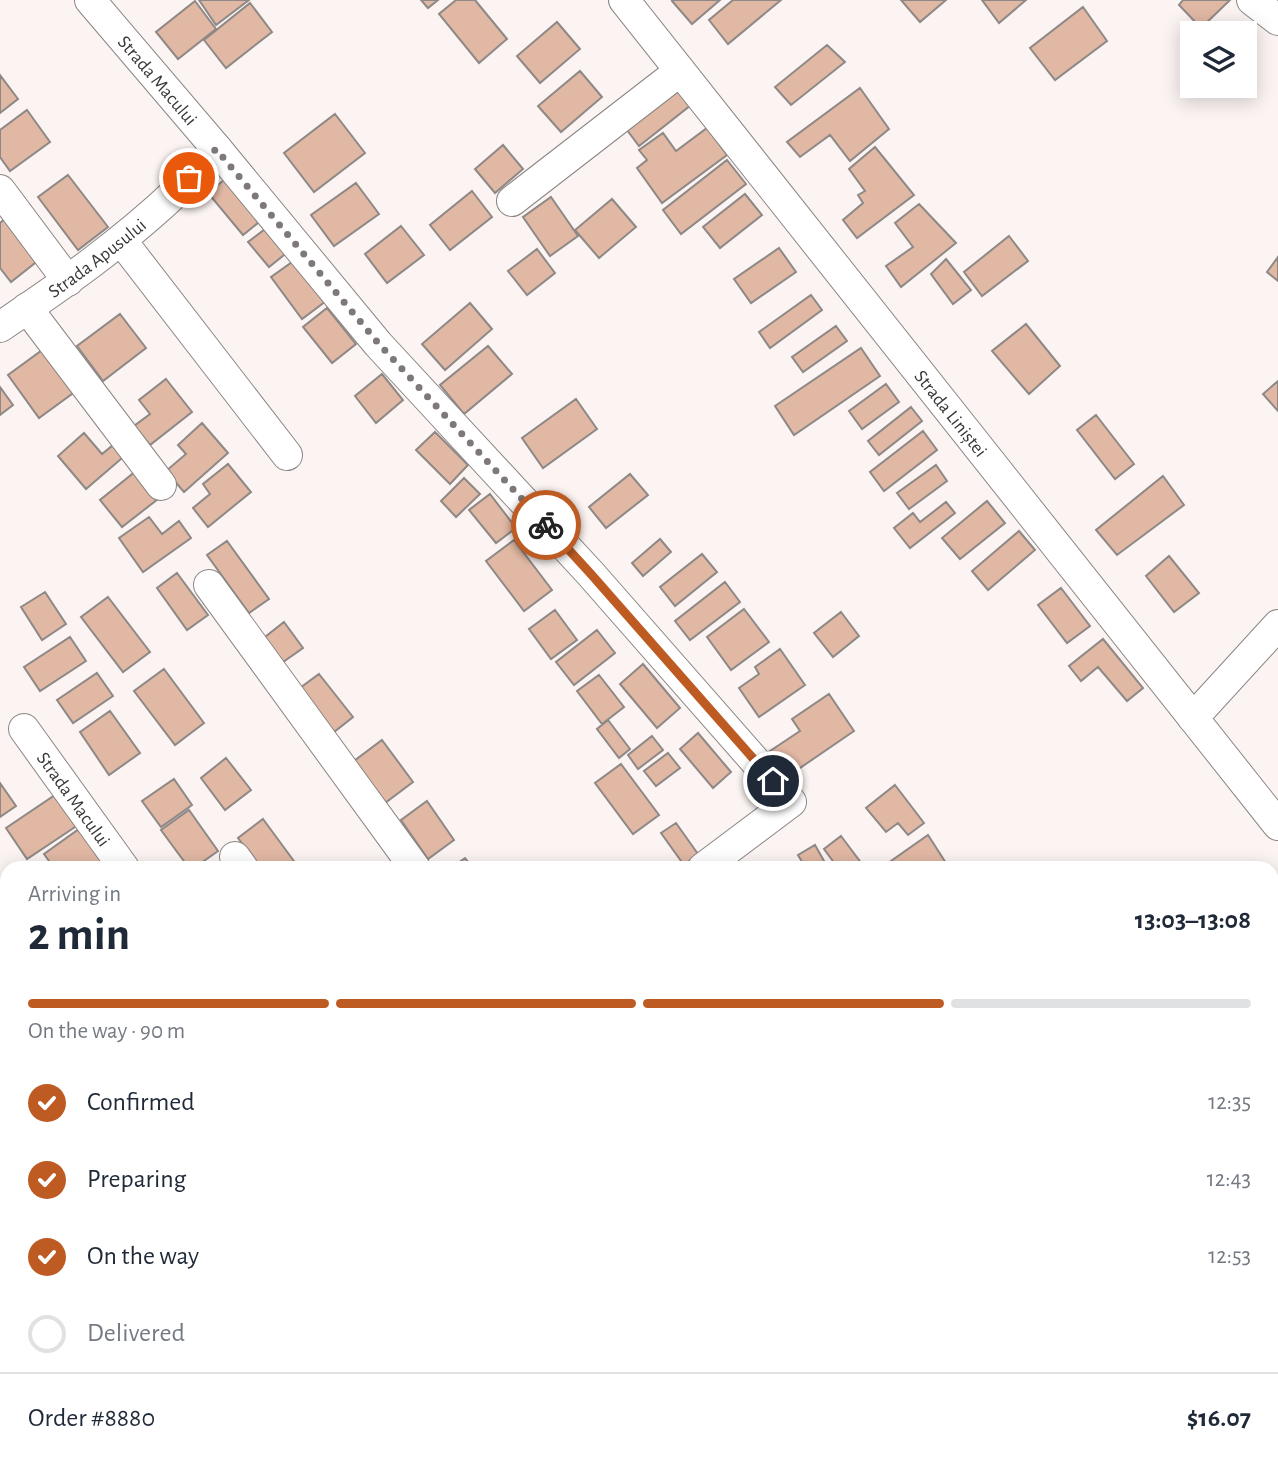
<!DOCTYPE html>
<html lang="en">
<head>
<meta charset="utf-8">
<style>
	body { margin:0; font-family:"Alegreya Sans",sans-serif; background:#f6f6f7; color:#1f2937; height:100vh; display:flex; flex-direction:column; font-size:26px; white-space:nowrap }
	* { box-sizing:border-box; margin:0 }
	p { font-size:23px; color:#747a83 }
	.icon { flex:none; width:38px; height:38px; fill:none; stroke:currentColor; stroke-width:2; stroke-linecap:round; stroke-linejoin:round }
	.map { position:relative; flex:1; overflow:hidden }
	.details { position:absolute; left:0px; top:861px; width:1279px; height:618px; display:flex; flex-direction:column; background:#fff; border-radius:21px 21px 0 0; box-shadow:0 4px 18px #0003 }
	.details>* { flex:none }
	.tools { position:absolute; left:1180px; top:21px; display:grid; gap:14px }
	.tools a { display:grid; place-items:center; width:77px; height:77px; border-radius:0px; background:#fff; box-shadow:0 4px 18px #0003; font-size:35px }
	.pin { position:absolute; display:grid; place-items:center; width:60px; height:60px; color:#fff; margin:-30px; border:4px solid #fff; border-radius:50%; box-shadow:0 2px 7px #0007 }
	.courier { position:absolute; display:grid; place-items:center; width:70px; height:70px; margin:-35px; border:5px solid #be5b23; border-radius:50%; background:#fff; color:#222; box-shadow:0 2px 9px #0007 }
	.head em { font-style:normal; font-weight:700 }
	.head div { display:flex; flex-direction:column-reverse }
	.head { display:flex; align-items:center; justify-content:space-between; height:119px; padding:0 28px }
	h1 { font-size:46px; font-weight:700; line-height:52px }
	.bar { display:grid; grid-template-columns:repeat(4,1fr); gap:10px 7px; align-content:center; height:84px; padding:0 28px }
	.bar i { height:9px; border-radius:5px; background:#e0e1e3 }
	.bar .on { background:#be5b23 }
	.bar p { grid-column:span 4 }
	.line { display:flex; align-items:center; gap:18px; padding:0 28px; border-top:2px solid #e0e1e3 }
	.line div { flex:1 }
	ol { padding:0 28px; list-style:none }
	li { display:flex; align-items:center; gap:21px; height:77px }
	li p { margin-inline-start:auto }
	li .icon { padding:7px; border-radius:50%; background:#be5b23; color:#fff; stroke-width:4 }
	li:last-child { color:#747a83 }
	li i { width:38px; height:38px; border:4px solid #e0e1e3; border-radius:50% }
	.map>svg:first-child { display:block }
	.building { fill:#e1b8a4; stroke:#8e8886; stroke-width:2 }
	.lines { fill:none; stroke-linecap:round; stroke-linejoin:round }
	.minor-casing { stroke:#8b8684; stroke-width:32 }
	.minor { stroke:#fff; stroke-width:30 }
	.done { stroke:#7e7978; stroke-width:7; stroke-dasharray:0 12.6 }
	.route { stroke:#be5b23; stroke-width:9 }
	.labels { text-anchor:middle; stroke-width:5; stroke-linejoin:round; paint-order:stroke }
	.street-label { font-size:19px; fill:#3a3736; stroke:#fff }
</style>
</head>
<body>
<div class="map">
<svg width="1278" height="1478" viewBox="0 0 1278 1478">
	<rect width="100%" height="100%" fill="#fbf4f2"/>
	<!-- building -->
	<path class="building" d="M 199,0 L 249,0 L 216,25 Z
		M 421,0 L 438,0 L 428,8 Z
		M 456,0 L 475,0 L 507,39 L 479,63 L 439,14 Z
		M 674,0 L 720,0 L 692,24 L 672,1 Z
		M 733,0 L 781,0 L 728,44 L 709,20 Z
		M 901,0 L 946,0 L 920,22 Z
		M 982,0 L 1026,0 L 999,23 Z
		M 1183,0 L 1230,0 L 1201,28 L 1179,5 Z
		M 195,1 L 216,29 L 178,59 L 156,32 Z
		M 250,3 L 272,32 L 226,68 L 204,40 Z
		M 1083,7 L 1107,41 L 1055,80 L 1030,48 Z
		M 557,22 L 580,49 L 540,83 L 517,56 Z
		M 827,45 L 845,62 L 791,105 L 775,87 Z
		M 580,71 L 602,97 L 561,132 L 538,106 Z
		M 0,75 L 18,99 L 0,113 Z
		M 676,86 L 691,105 L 639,146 L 624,126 Z
		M 860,88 L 889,129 L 850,161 L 830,135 L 800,157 L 787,142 Z
		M 27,110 L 50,142 L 10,171 L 0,157 L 0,130 Z
		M 335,114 L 365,153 L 314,192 L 284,153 Z
		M 707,128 L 727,155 L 662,203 L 637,168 L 647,160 L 639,150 L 663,133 L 676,151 Z
		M 503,145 L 523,169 L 495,193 L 475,169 Z
		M 875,147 L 914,195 L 857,238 L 843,220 L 863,203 L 858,195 L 865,191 L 849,169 Z
		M 727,160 L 746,184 L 681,234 L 663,210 Z
		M 68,175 L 108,227 L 78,250 L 38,197 Z
		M 229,176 L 264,218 L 243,235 L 208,193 Z
		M 356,183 L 379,214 L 334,246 L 311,215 Z
		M 472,191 L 492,217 L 450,250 L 430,225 Z
		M 745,194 L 762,215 L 720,248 L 703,227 Z
		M 551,197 L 578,236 L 550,256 L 523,217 Z
		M 612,199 L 636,227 L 599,258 L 575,230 Z
		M 919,204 L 956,243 L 901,287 L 886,266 L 913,247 L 895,223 Z
		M 7,217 L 40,259 L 11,282 L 0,268 L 0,223 Z
		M 269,226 L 289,251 L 269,267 L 248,242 Z
		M 401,226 L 424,255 L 387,283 L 365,254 Z
		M 1009,236 L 1028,261 L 982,296 L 964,272 Z
		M 779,248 L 796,272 L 751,303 L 734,279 Z
		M 537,249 L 555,273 L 527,295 L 508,271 Z
		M 1278,257 L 1278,281 L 1267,272 Z
		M 946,259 L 971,290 L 953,304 L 931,274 Z
		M 295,260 L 326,301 L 302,319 L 271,277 Z
		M 811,295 L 822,310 L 770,348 L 759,332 Z
		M 470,303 L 492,329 L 445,370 L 422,344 Z
		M 327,308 L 356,344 L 332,363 L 303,327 Z
		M 120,314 L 146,348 L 103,381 L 77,346 Z
		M 1026,324 L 1060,366 L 1029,394 L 992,351 Z
		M 836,326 L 847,341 L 803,372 L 792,357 Z
		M 488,346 L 512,374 L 464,414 L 440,385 Z
		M 45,348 L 76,391 L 39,418 L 8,375 Z
		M 861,348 L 880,376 L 794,435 L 775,406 Z
		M 382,374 L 403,400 L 376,423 L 355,396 Z
		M 166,379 L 192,412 L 150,445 L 134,426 L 150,414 L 139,400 Z
		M 1278,381 L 1278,411 L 1263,394 Z
		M 886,384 L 899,402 L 862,429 L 849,411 Z
		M 0,387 L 13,405 L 0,415 Z
		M 576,399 L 597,429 L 543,468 L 522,438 Z
		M 911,407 L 922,421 L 879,455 L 868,441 Z
		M 1096,415 L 1134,464 L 1115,479 L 1077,430 Z
		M 202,423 L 228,453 L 184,492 L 166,471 L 186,454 L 178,445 Z
		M 923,431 L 937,450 L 884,491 L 870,472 Z
		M 435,432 L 468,465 L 450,484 L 416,450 Z
		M 84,433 L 102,454 L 118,441 L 128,453 L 86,489 L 58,456 Z
		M 228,464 L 251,492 L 208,527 L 193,508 L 210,494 L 203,484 Z
		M 936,465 L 947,481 L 909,509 L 897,493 Z
		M 136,471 L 158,499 L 122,527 L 100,500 Z
		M 630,474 L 648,495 L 606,528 L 589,507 Z
		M 1163,476 L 1184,505 L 1117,555 L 1096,530 Z
		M 464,478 L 480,494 L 456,517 L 441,501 Z
		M 490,494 L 516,528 L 496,543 L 469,510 Z
		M 987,501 L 1005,523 L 960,559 L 942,538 Z
		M 946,502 L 955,513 L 910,548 L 894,528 L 913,513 L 920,522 Z
		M 149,517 L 162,534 L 179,521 L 191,538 L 143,572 L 119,538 Z
		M 1019,531 L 1035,550 L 988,590 L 972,571 Z
		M 660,539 L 671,552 L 643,576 L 632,563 Z
		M 514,540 L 552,590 L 524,611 L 486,561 Z
		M 227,541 L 269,599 L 249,613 L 207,555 Z
		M 702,554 L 717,572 L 675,606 L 660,587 Z
		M 1169,556 L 1199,593 L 1174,612 L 1146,576 Z
		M 177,573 L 208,615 L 187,630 L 157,588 Z
		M 725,582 L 740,602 L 690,640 L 675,621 Z
		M 1061,588 L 1090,626 L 1067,643 L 1038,605 Z
		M 45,592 L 66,624 L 42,640 L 21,607 Z
		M 108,597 L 150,652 L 123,672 L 81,617 Z
		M 744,609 L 769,642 L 731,670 L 707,637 Z
		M 555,610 L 577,640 L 551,659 L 529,629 Z
		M 841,612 L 859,636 L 833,657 L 814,633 Z
		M 284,622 L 303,648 L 283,662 L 265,637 Z
		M 597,630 L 615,653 L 574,685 L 556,662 Z
		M 70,637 L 86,661 L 40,691 L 24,667 Z
		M 1103,639 L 1143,688 L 1127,701 L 1098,667 L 1081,681 L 1069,666 Z
		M 780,649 L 805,685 L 759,717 L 739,688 L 759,674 L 755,667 Z
		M 643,664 L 680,708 L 657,728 L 620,684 Z
		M 164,669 L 204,723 L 175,745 L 134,691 Z
		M 97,673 L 113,696 L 73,723 L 57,700 Z
		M 319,674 L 353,717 L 334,732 L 300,688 Z
		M 599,675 L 624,707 L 602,724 L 577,691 Z
		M 829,694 L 854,731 L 784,779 L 767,753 L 800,731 L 792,719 Z
		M 110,711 L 140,753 L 109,775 L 80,732 Z
		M 608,720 L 630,749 L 619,758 L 597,729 Z
		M 698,733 L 731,772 L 713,788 L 680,749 Z
		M 652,736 L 663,750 L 638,769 L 628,755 Z
		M 382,740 L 413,782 L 385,803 L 354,761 Z
		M 668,753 L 680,768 L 656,786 L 644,771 Z
		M 226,758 L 251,790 L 225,810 L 201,778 Z
		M 621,764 L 659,815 L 633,834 L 595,783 Z
		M 174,779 L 192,805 L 161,827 L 142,801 Z
		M 0,783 L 16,806 L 0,817 Z
		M 895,785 L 924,823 L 908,835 L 898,823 L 886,832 L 866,808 Z
		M 58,793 L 78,825 L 27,859 L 6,828 Z
		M 427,801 L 454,840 L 428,859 L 401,820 Z
		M 189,810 L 218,851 L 194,868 L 189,868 L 161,830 Z
		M 263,819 L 299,868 L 260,868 L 238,838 Z
		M 676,823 L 698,854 L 684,865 L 661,833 Z
		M 86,824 L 111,860 L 99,868 L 40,868 L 49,861 L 44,854 Z
		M 928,835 L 946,863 L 939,868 L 896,868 L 891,861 Z
		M 841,836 L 865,868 L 838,868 L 824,849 Z
		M 815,845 L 828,868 L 798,868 L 804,865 L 798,855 Z
		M 465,858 L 473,868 L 451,868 Z
		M 1272,1041 L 1278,1048 L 1278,1080 L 1275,1083 L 1272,1080 Z
		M 7,1131 L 7,1185 L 0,1176 L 0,1136 Z
		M 1278,1204 L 1278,1238 L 1272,1230 L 1272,1208 Z
		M 67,1472 L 111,1472 L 103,1478 L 71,1478 Z
		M 190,1472 L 205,1472 L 195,1478 Z
		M 553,1472 L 575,1472 L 580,1478 L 554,1478 L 551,1474 Z
		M 588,1472 L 623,1472 L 627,1478 L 592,1478 Z
		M 686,1472 L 730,1472 L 721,1478 L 677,1478 Z
		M 915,1472 L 922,1472 L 926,1478 L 907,1478 Z
		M 951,1472 L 975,1472 L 967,1478 L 954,1478 Z
		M 986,1472 L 1040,1472 L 1044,1478 L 980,1478 L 979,1477 Z"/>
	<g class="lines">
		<!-- minor casing -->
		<g class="minor-casing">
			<g id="minor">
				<path id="s1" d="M 90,0 L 217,149 L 378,344 L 590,573 L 791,802 L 703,868"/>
				<path id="s2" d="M 624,0 L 1278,825"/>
				<path d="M 1252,0 L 1278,20"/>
				<path d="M 0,190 L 68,281"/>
				<path d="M 512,201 L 680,71"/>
				<path d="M 121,240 L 287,455"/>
				<path d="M 27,308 L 161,485"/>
				<path id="s3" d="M 0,327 C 61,286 122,243 176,192 C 190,178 203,163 217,149"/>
				<path d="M 209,585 L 415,868"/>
				<path d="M 1193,718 L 1278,625"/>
				<path id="s4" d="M 24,729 L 124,868"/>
				<path d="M 235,857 L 243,868"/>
				<path d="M 1272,1156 L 1278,1152"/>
				<path d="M 0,1370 L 7,1365"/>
				<path d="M 670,1472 L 674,1478"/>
				<path d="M 804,1478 L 813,1472"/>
			</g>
		</g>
		<!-- minor -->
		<use href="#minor" class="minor"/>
	</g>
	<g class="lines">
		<!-- done -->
		<path class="done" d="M 189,178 L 216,149 L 379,344 L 546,525"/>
		<!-- route -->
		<path class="route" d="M 546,525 L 590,573 L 773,781"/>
	</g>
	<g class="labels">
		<!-- street labels -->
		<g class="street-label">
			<text dy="7" stroke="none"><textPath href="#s1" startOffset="105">Strada Macului</textPath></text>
			<text dy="7" stroke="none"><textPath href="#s3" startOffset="119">Strada Apusului</textPath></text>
			<text dy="7" stroke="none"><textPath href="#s2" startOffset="527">Strada Liniștei</textPath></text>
			<text dy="7" stroke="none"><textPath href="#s4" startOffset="86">Strada Macului</textPath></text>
		</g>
	</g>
</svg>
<div class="tools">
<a><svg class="icon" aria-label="layers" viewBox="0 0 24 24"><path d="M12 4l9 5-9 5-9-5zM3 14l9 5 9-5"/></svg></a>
</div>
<div class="pin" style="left:189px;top:178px;background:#ea580c"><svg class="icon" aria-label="bag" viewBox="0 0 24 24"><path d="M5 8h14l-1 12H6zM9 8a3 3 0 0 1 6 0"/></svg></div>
<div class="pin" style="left:773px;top:781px;background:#1f2937"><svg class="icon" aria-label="home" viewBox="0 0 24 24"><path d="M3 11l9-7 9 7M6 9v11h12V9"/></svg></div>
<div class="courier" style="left:546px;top:525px"><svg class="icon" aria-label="bike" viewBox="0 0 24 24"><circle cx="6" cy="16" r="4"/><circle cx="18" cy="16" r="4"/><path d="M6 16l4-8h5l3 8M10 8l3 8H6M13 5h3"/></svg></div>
<section class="details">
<div class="head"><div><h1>2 min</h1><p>Arriving in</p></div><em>13:03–13:08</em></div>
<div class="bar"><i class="on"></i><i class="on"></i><i class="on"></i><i></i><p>On the way · 90 m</p></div>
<ol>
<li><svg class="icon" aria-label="check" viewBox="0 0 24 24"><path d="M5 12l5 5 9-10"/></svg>Confirmed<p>12:35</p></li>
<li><svg class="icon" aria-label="check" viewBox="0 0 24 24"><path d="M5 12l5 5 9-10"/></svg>Preparing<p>12:43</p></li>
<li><svg class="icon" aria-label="check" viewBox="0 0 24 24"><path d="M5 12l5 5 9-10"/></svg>On the way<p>12:53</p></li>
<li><i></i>Delivered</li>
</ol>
<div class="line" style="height:91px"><div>Order #8880</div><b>$16.07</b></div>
</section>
</div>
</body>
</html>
